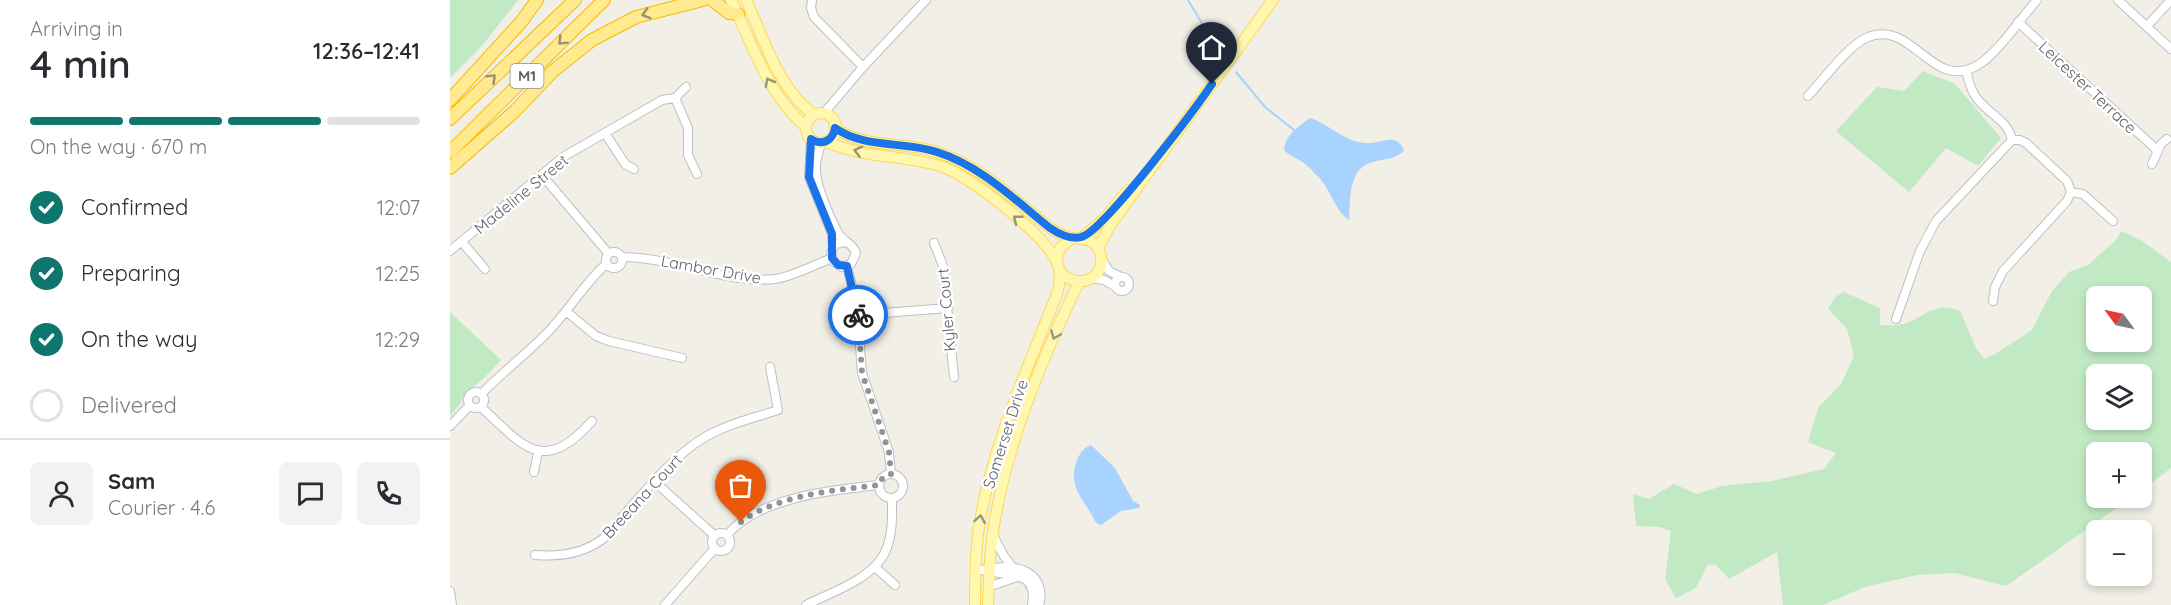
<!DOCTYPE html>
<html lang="en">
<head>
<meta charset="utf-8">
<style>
	body { margin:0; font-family:Quicksand,sans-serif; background:#f2f2f3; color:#2b2b33; height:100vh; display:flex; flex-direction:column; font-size:22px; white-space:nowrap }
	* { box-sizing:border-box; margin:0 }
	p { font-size:20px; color:#7c7c81 }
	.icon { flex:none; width:33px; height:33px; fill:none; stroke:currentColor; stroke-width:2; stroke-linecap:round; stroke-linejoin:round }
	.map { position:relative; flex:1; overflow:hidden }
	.panel { display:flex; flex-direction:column; background:#fff; width:450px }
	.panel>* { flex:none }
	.needle { width:39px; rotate:303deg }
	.buttons { position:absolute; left:1636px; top:286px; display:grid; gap:12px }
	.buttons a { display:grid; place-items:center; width:66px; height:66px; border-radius:9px; background:#fff; box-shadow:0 3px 9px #0003; font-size:30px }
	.pin { position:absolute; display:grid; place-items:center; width:51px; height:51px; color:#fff; margin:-62px -26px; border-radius:50% 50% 50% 0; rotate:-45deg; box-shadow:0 0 6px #0007 }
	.pin .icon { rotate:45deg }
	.courier { position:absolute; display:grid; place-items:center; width:60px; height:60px; margin:-30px; border:4px solid #1a73e8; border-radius:50%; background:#fff; color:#222; box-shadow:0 2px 8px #0007 }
	.headline em { font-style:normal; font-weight:600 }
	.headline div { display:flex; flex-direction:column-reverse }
	.headline { display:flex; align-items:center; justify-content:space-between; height:102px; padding:0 30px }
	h1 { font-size:39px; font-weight:600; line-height:45px }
	.bar { display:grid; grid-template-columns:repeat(4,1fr); gap:9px 6px; align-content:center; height:72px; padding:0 30px }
	.bar i { height:8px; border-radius:4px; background:#e1e1e2 }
	.bar .selected { background:#0f766e }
	.bar p { grid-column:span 4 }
	.line { display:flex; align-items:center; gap:15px; padding:0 30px; border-top:2px solid #e1e1e2 }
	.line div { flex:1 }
	.round { display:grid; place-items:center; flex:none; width:63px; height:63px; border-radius:9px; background:#f2f2f3 }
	ol { padding:0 30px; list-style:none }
	li { display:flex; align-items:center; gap:18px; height:66px }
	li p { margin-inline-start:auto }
	li .icon { padding:6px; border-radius:50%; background:#0f766e; color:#fff; stroke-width:4 }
	li:last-child { color:#7c7c81 }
	li i { width:33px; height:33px; border:3px solid #e1e1e2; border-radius:50% }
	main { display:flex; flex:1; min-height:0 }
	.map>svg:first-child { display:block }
	.green { fill:#c1eac4; fill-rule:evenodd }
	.water { fill:#a8d3ff }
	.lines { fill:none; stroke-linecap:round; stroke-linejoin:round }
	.stream { stroke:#a8d3ff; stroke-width:2 }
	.minor-casing { stroke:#bebfc6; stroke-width:10 }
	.major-casing { stroke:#fdd953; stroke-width:12 }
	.highway-casing { stroke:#f7bb00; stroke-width:14 }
	.minor { stroke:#fff; stroke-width:8 }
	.major { stroke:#fff7ad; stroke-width:10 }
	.highway { stroke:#ffea8f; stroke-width:12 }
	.oneway { stroke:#969176 }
	.oneway2 { stroke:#969680 }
	.done { stroke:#919394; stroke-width:6; stroke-dasharray:0 10.8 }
	.route { stroke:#1a73e8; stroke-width:8 }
	.labels { text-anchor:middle; stroke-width:5; stroke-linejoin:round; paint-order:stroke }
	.shield { fill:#fff; stroke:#8e9095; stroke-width:1.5 }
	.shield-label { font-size:15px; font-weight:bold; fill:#5d6168 }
	.street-label { font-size:16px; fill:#5d6168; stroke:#fff }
</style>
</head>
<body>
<main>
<section class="panel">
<div class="headline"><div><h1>4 min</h1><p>Arriving in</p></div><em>12:36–12:41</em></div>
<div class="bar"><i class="selected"></i><i class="selected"></i><i class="selected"></i><i></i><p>On the way · 670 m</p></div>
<ol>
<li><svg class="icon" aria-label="check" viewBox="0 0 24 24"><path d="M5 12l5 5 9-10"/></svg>Confirmed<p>12:07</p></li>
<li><svg class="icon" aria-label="check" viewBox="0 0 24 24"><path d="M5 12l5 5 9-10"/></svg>Preparing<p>12:25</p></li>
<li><svg class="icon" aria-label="check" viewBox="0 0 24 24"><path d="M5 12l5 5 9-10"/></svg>On the way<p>12:29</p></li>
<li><i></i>Delivered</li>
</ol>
<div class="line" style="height:108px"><a class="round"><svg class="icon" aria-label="person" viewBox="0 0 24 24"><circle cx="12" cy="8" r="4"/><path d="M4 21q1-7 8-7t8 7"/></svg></a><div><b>Sam</b><p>Courier · 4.6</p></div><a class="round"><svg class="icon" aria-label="chat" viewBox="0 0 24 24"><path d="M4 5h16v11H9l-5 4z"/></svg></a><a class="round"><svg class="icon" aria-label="phone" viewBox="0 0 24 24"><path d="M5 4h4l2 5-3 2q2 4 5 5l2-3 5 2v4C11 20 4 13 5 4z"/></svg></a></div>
</section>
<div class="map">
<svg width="1721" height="605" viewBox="0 0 1721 605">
	<rect width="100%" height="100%" fill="#f1efe6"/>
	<!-- green -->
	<path class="green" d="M 0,0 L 68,0 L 31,47 L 0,78 Z
		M 1473,71 L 1505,84 L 1551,138 L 1528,166 L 1496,148 L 1459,192 L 1386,131 L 1427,87 L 1454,91 Z
		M 1671,231 L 1692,241 L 1721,262 L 1721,468 L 1692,490 L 1692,453 L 1647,453 L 1647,498 L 1681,498 L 1556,586 L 1505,573 L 1467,575 L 1415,587 L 1373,605 L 1333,605 L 1327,552 L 1279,579 L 1267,566 L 1258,564 L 1246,588 L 1226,598 L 1215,579 L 1221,531 L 1209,527 L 1186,526 L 1183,494 L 1199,499 L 1224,484 L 1247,494 L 1272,486 L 1322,481 L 1374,469 L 1386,453 L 1358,442 L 1368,408 L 1391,384 L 1404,356 L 1397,329 L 1378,309 L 1385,297 L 1394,292 L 1430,308 L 1430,325 C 1437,325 1446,326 1453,324 C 1475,317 1486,300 1510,311 L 1526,348 L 1534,359 L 1547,353 L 1582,330 L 1602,291 L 1619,272 L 1638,265 L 1667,239 ZM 1647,297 L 1692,297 L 1692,342 L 1647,342 ZM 1647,375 L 1692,375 L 1692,420 L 1647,420 Z
		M 0,312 L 51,360 L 35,377 L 14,395 L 10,404 L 0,416 Z"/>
	<!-- water -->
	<path class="water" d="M 860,118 C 879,124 896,143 917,143 C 931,144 947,131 954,151 C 946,158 936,159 927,161 C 897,166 901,197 899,220 C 886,211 883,197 874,184 C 869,177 861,169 854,163 C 847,158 840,157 834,150 C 835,135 849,126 860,118 Z
		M 641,445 L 665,468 L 683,501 L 690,505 L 689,508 L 671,511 L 651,525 C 645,523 645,521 642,515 C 630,496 617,482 628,458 C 631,452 634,448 641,445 Z"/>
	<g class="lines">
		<!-- stream -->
		<path class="stream" d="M 738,0 L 770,53
			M 786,72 L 815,107 L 844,130"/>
		<!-- minor casing -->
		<g class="minor-casing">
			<path id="minor" d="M 362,0 L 361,8 L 364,17 L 413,67
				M 1668,0 L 1721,49
				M 1568,22 L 1708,151
				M 1697,26 L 1721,0
				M 1516,70 C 1519,83 1522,95 1532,104 C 1543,116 1559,123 1562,140
				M 1358,96 C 1372,81 1398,46 1416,38 C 1463,17 1481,93 1528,65 C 1548,53 1571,18 1587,0
				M 225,98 L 238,128 L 238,155 L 247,174
				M 374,113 L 413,67 L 476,0
				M 155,133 L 175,164 L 184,169
				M 361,139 L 359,177 L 382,234 L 383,247
				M 371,143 C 369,152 365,161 366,170 C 366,186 380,218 388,233 C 393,242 403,243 406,253 L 401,264 L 392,267 L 384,262 L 381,253 L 385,244 L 396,242
				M 1702,164 L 1711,144 L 1717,139
				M 92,175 L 158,253
				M 1621,192 L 1633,194 L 1663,221
				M 12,242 L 35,269
				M 484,243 L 493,266 L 504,377
				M 0,251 L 113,157 L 212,100 L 225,98 L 236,87
				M156 260a8 8 0 1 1 16 0a8 8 0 1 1-16 0Z
				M 172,257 C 223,257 275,284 325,279 C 339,278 367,264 382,258
				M 652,260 L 659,271 L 671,277
				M 397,266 L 407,306 L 412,373 L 439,452 L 441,474
				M665 284a7 7 0 1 1 14 0a7 7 0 1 1-14 0Z
				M 642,278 L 654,280 L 666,287
				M 1543,301 L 1545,287 L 1553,271 L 1617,201 L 1621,192 L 1617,181 L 1576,143 L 1570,140 L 1562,140
				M 117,312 L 146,336 L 159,341 L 232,358
				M 408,315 L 498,308
				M 1446,319 L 1470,251 L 1486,221 L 1562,140
				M18 400a8 8 0 1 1 16 0a8 8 0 1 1-16 0Z
				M 31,394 C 52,373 75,355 96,334 C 118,312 133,285 156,264
				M 31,407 C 73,446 93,476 142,421
				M 0,426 L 19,406
				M 84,472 L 88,452
				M429 486a12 12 0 1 1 24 0a12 12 0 1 1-24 0Z
				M 205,482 L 265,536
				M262 542a9 9 0 1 1 18 0a9 9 0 1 1-18 0Z
				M 542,534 L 554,556 L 563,568
				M 277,535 C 309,497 382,490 429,485
				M 85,555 C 110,557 134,554 154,538 C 182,507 219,458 255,437 C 277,424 304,418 328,410 L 320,367
				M 425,567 L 445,585
				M 525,569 C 534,570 541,572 550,573 C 571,576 587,578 582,605
				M 539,570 C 565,561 598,573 589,605
				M 538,587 L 570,576
				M 0,591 L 2,605
				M 215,605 L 265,548
				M 356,605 C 382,592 425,578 436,550 C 443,534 442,515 442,498"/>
		</g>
		<!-- major casing -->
		<g class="major-casing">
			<path id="major" d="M 281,0 C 303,45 317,94 356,127
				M 296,0 C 315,40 327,87 364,115
				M356 128a15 15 0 1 1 30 0a15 15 0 1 1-30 0Z
				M 385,128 C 415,149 454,141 487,152 C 531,166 565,200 600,228 C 607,232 614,237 622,238 C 636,239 648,240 651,256 C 655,282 623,290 609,270
				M 375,142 C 390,147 405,152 420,154 C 444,158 469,159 493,167 C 520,176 593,234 606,260 C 611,270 610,281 608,291 C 578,369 542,444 529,527 C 525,553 525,579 525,605
				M 633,237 L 655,218 L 678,190
				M 648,248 L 661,224 L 823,0
				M 606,261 L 610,248 L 622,238
				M 538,605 C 539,581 539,556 543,532 C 556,445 591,361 629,282"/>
		</g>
		<!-- highway casing -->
		<g class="highway-casing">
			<path id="highway" d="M 262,0 L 279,13 L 288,14
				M 0,100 L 72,21 L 87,0
				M 0,119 L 125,0
				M 0,152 L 154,0
				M 0,168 L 65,111 L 103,71 L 142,40 L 186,17 L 253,0"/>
		</g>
		<!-- minor -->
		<use href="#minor" class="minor"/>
		<!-- major -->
		<use href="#major" class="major"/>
		<!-- highway -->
		<use href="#highway" class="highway"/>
	</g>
	<!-- one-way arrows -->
	<defs><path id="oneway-chevron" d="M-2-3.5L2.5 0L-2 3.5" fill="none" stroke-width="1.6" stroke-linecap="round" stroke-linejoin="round" transform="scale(1.5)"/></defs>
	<g class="oneway">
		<use href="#oneway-chevron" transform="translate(196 14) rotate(164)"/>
		<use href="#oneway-chevron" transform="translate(112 41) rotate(135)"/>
		<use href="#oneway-chevron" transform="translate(42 78) rotate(-45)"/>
	</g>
	<g class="oneway2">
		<use href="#oneway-chevron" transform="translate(319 82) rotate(-119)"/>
		<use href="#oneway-chevron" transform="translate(408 151) rotate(-166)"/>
		<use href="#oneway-chevron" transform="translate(567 219) rotate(-141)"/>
		<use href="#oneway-chevron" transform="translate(605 335) rotate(112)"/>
		<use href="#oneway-chevron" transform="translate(530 519) rotate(-80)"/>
	</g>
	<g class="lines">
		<!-- done -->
		<path class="done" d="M 291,522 C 327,495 385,490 429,485 L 433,477 L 441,474 L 439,452 L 412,373 L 408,315"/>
		<!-- route -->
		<path class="route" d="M 408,315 L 397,266 L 388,265 L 382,258 L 382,234 L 359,177 L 361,139 C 372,146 383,141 385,128 C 415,149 454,141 487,152 C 531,166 565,200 600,228 C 609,234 620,240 631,237 C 652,233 745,109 762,84"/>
	</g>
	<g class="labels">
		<!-- shield labels -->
		<rect class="shield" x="60.5" y="64" width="33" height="24" rx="4.5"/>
		<g class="shield-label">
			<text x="77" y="81">M1</text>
		</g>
		<!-- street labels -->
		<g class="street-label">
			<text transform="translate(1638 87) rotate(43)" y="6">Leicester Terrace</text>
			<text transform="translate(71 194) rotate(-39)" y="6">Madeline Street</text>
			<text transform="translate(261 269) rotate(10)" y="6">Lambor Drive</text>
			<text transform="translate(496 310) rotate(-95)" y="6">Kyler Court</text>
			<text transform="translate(555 434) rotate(-72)" y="6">Somerset Drive</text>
			<text transform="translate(192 496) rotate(-47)" y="6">Breeana Court</text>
		</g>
	</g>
</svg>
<div class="buttons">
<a><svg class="needle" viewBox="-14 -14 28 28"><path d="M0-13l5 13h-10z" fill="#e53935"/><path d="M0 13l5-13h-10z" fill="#7c7c81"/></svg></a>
<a><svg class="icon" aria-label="layers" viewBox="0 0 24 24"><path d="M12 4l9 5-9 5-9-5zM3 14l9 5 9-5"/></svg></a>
<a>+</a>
<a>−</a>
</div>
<div class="pin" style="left:291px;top:522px;background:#ea580c"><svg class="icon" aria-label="bag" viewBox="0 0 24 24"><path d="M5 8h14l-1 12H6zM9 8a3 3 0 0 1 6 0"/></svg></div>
<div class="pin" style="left:762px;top:84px;background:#1f2937"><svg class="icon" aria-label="home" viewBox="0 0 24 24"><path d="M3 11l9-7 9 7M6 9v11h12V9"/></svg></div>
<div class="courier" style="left:408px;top:315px"><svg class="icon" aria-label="bike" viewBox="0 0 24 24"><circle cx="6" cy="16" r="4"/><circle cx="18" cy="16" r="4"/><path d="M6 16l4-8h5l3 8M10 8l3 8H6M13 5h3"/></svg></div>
</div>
</main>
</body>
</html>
